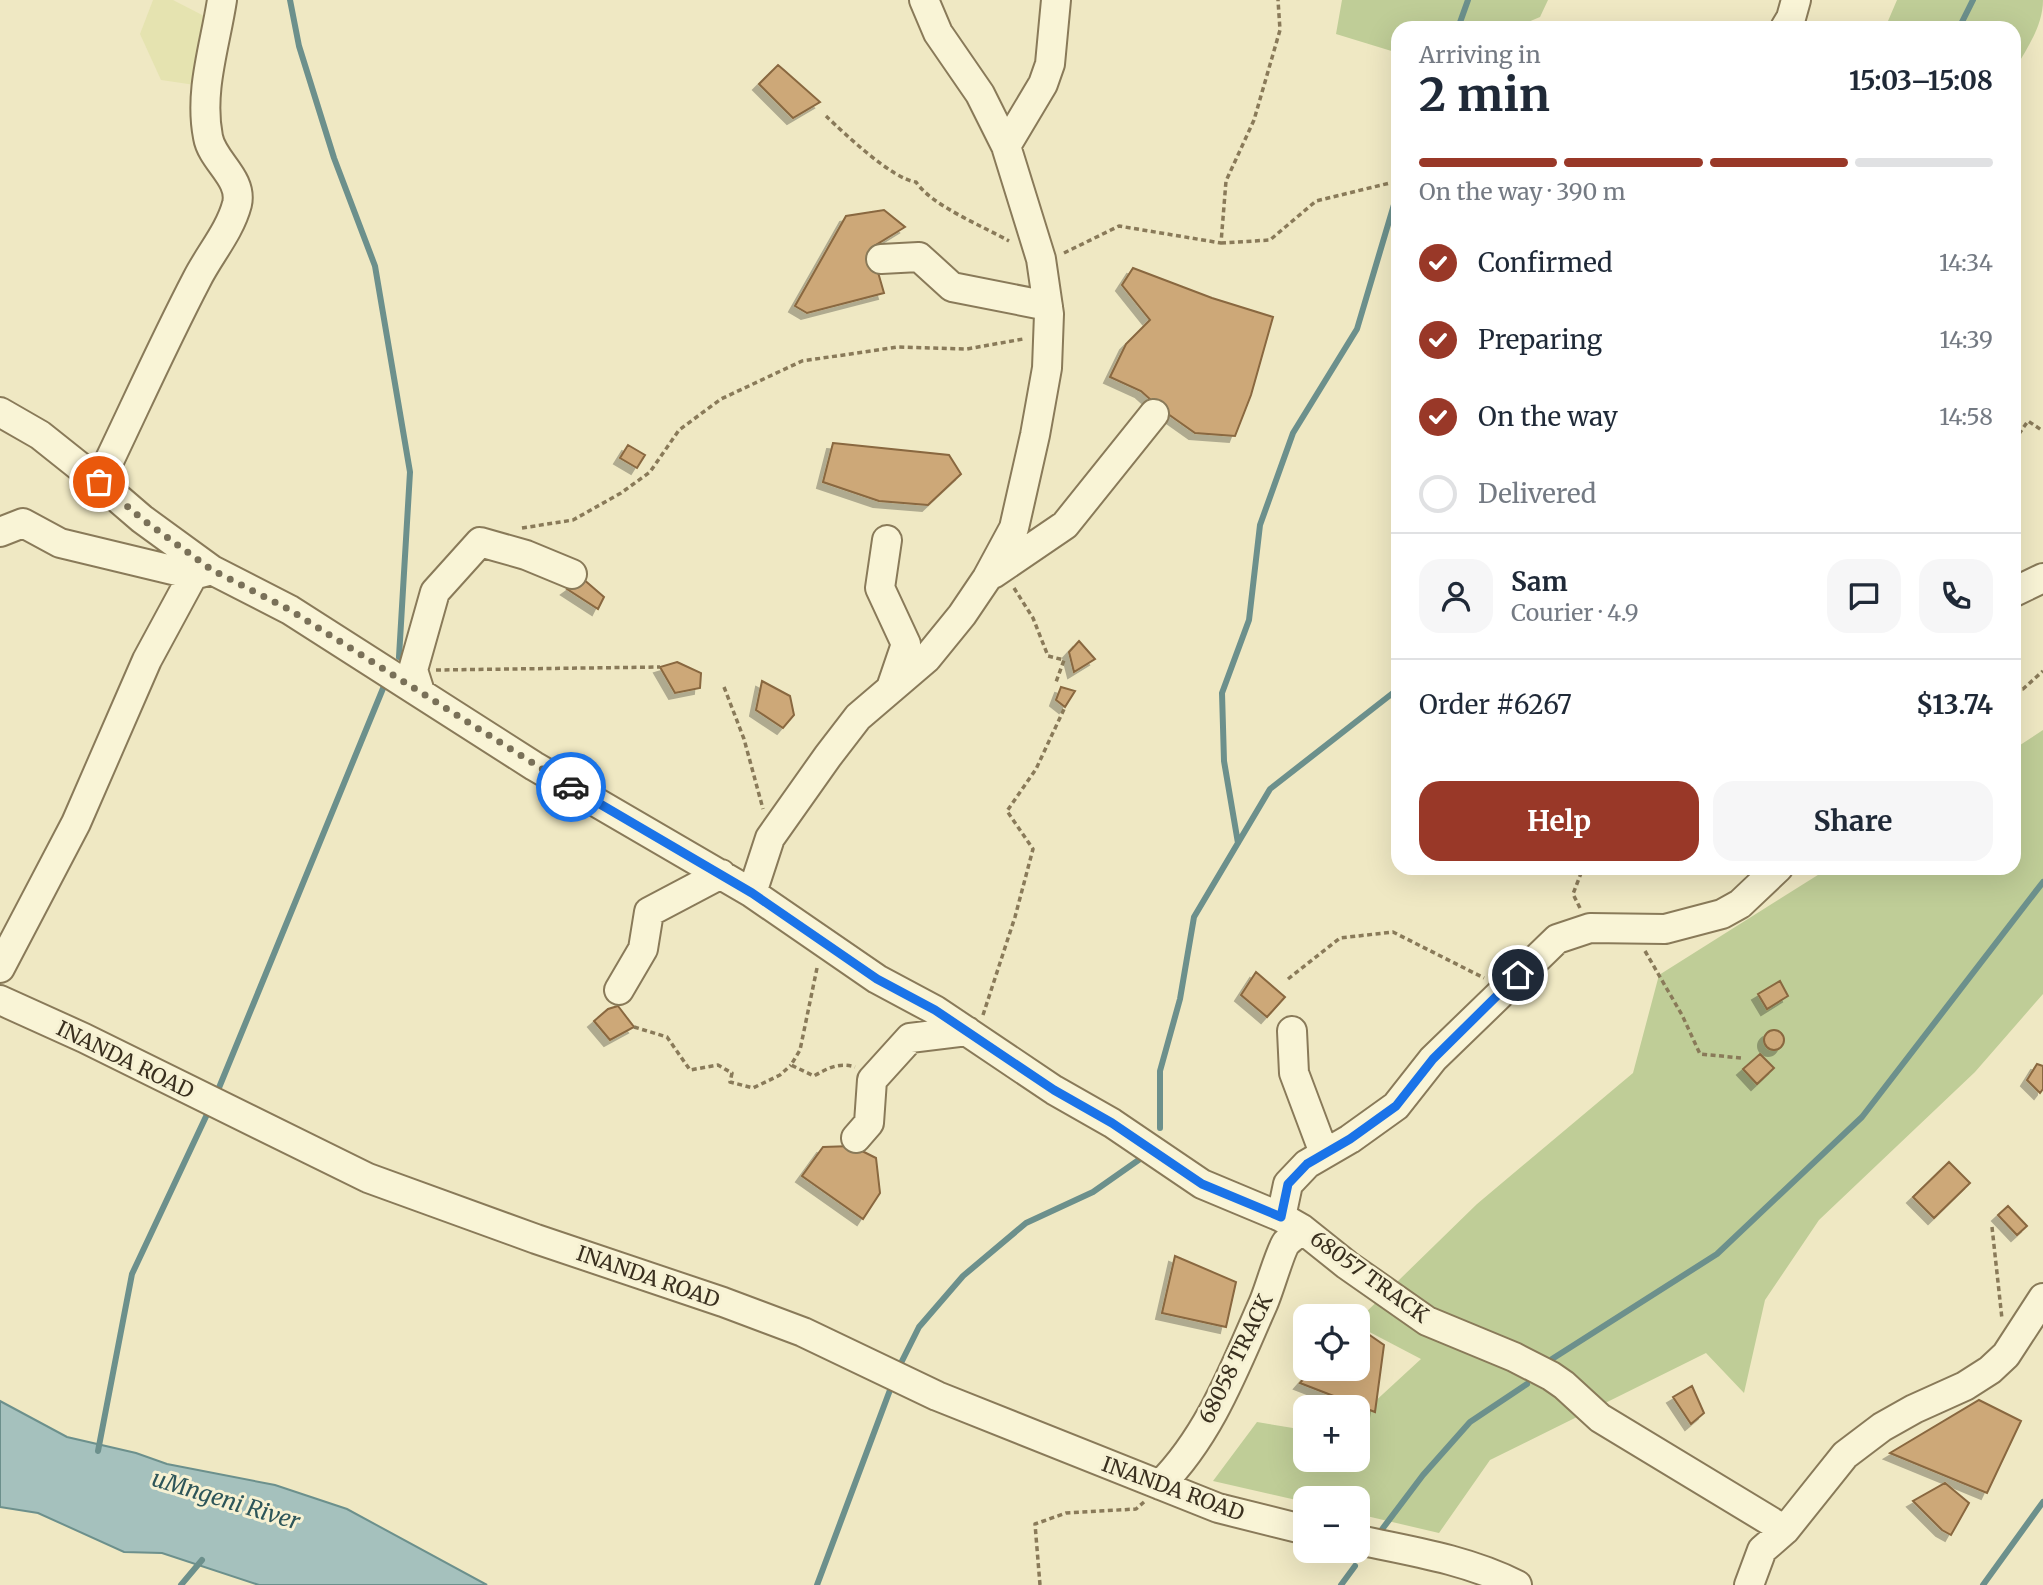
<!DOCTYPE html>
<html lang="en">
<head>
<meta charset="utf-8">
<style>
	body { margin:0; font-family:Merriweather,serif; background:#f6f6f7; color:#1f2937; height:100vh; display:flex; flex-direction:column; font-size:26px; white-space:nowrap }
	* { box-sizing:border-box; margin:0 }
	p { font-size:23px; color:#747a83 }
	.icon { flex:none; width:38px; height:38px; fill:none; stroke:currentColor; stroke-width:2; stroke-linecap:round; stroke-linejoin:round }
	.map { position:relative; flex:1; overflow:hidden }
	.side { position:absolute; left:1391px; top:21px; width:630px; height:854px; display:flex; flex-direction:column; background:#fff; border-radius:21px; box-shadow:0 7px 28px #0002 }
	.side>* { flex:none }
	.buttons { position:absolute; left:1293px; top:1304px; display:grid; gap:14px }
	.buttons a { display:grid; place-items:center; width:77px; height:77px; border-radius:14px; background:#fff; box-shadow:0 7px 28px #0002; font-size:35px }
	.pin { position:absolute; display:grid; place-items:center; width:60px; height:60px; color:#fff; margin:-30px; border:4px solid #fff; border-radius:50%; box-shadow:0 2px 7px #0007 }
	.courier { position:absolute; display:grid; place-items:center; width:70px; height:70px; margin:-35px; border:5px solid #1a73e8; border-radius:50%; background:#fff; color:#222; box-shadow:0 2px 9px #0007 }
	.head em { font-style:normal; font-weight:700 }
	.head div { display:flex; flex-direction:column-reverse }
	.head { display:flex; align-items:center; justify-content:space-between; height:119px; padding:0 28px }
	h1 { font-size:46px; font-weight:700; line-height:52px }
	.bar { display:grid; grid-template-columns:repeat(4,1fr); gap:10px 7px; align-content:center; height:84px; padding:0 28px }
	.bar i { height:9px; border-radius:5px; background:#e0e1e3 }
	.bar .on { background:#993828 }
	.bar p { grid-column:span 4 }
	.line { display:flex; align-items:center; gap:18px; padding:0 28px; border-top:2px solid #e0e1e3 }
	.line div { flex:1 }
	.round { display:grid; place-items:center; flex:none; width:74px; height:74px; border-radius:21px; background:#f6f6f7 }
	ol { padding:0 28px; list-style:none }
	li { display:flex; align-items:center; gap:21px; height:77px }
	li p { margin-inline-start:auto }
	li .icon { padding:7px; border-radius:50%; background:#993828; color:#fff; stroke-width:4 }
	li:last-child { color:#747a83 }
	li i { width:38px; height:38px; border:4px solid #e0e1e3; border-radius:50% }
	.primary-button { display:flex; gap:14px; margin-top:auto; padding:14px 28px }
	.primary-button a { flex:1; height:80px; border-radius:21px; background:#993828; color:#fff; font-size:28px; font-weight:700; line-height:80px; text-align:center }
	.primary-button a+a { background:#f6f6f7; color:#1f2937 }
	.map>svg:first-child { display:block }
	.farmland { fill:#e5e3b0 }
	.green { fill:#bfcd97 }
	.water { fill:#a5c1bd; stroke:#6c908c; stroke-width:2 }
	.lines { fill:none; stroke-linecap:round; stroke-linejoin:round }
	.stream { stroke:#6c908c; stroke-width:6 }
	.building { fill:#cda878; stroke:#89673f; stroke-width:2; filter:url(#shadow) }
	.minor-casing { stroke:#897a59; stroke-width:32 }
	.path { stroke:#897a59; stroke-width:3.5; stroke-dasharray:5 3.5; stroke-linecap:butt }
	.minor { stroke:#f9f4d6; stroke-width:28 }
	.done { stroke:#797058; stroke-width:7; stroke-dasharray:0 12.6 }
	.route { stroke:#1a73e8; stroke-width:9 }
	.labels { text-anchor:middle; stroke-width:6; stroke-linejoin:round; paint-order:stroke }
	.street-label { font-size:21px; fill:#392f1e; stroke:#f6f1d3 }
	.water-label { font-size:23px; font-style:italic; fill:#2d5559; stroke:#f6f1d3 }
</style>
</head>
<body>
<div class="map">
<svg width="2043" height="1585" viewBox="0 0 2043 1585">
	<defs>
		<filter id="shadow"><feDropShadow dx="-6" dy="6" stdDeviation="0" flood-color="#0004"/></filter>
	</defs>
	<rect width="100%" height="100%" fill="#efe8c3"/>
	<!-- farmland -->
	<path class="farmland" d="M 153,0 L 173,0 L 208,18 L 202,86 L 161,80 L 140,34 Z"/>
	<!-- green -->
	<path class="green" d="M 1342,0 L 1548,0 L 1540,17 L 1514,28 L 1398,28 L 1398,53 L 1336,34 Z
		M 1897,0 L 2043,0 C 2043,26 2027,48 2014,71 L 2014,28 L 1885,28 Z
		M 2043,730 L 2043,994 L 1975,1072 L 1819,1220 L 1765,1300 L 1744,1393 L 1706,1353 L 1490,1460 L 1439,1533 L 1358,1514 L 1358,1498 L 1306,1498 L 1305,1502 L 1213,1481 L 1257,1422 L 1305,1430 L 1306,1460 L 1358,1460 L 1358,1417 L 1421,1359 L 1358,1326 L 1358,1320 L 1477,1204 L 1633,1073 L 1659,975 L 1829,868 L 2014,868 L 2014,749 Z"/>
	<!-- water -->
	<path class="water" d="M 0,1401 L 67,1437 L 136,1453 L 167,1464 L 275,1485 L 347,1509 L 487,1585 L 259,1585 L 162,1553 L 124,1552 L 38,1513 L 0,1507 Z"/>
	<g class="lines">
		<!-- stream -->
		<path class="stream" d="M 290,0 L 299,46 L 334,158 L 375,266 L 410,472 L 399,657
			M 1458,28 L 1468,0
			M 1959,28 L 1973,0
			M 1238,843 L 1224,761 L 1222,693 L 1249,620 L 1260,525 L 1293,433 L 1357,329 L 1398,191
			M 216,1095 L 384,686
			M 1160,1128 L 1160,1071 L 1180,999 L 1194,917 L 1270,789 L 1398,689
			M 1552,1359 L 1717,1254 L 1862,1117 L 2043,882
			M 898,1369 L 919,1327 L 963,1276 L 1026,1223 L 1093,1192 L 1140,1159
			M 98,1451 L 132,1274 L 210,1108
			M 1380,1532 L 1423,1475 L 1470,1422 L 1527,1384
			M 181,1585 L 202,1560
			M 817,1585 L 893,1382
			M 1341,1585 L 1355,1566
			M 1983,1585 L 2043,1502"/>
	</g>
	<!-- building -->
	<path class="building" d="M 778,65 L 785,71 L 820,102 L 793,118 L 759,84 Z
		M 884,210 L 905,227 L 871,248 L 884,293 L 807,313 L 795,306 L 846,216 Z
		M 1133,268 L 1212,298 L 1273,317 L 1251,395 L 1235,436 L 1195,433 L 1161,409 L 1141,391 L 1110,377 L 1126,344 L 1150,320 L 1122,285 Z
		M 833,443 L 949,455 L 961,474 L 928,505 L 879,501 L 823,482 Z
		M 628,445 L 645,455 L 637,468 L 620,458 Z
		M 582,578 L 604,597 L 598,609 L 567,589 Z
		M 1079,641 L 1095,659 L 1074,672 L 1069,652 Z
		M 677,662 L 701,673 L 700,688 L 675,693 L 660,667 Z
		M 762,681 L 790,696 L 794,715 L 783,728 L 756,710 Z
		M 1061,687 L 1075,691 L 1065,707 L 1056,700 Z
		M 1256,972 L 1285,997 L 1267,1017 L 1241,995 Z
		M 1780,981 L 1788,996 L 1767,1009 L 1758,994 Z
		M 618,1006 L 634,1027 L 610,1040 L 594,1021 L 608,1009 Z
		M1764 1040a10 10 0 1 1 20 0a10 10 0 1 1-20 0Z
		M 1760,1054 L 1774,1068 L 1757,1084 L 1743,1069 Z
		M 2037,1064 L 2043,1066 L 2043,1089 L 2040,1093 L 2027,1080 Z
		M 852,1146 L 876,1158 L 880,1193 L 863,1219 L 802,1176 L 823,1147 Z
		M 1949,1162 L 1970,1183 L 1934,1218 L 1913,1197 Z
		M 2008,1206 L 2027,1226 L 2017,1235 L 1998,1215 Z
		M 1175,1256 L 1236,1282 L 1226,1327 L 1162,1313 Z
		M 1358,1327 L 1384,1345 L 1375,1412 L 1300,1383 L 1313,1368 L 1358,1368 Z
		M 1692,1386 L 1704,1413 L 1691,1424 L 1673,1397 Z
		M 1979,1400 L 2021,1421 L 1987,1493 L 1890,1453 Z
		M 1945,1483 L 1969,1503 L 1951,1535 L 1942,1530 L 1913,1501 Z"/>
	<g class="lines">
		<!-- minor casing -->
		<g class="minor-casing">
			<path id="minor" d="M 1785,28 L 1791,18 L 1796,0
				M 1006,146 L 1043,84 L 1050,64 L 1056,0
				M 881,259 L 919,257 L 952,287 L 1048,306
				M 0,412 L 40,435 L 99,482 L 142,519 L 212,570 L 290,610 L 534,766 L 752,893 L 877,979 L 935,1010 L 1054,1090 L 1112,1123 L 1202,1184 L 1281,1217 L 1302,1229 L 1347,1265 L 1427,1321 L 1514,1357 L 1551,1376 L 1564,1385 L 1600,1418 L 1785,1530
				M 99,482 C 132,414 162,346 197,279 C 209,255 230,231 237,204 C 243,178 212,161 208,137 C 199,91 215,46 222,0
				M 0,532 L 23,523 L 60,543 L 193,575
				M 887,540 L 880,588 L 906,644 L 891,688
				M 993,574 L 1065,525 L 1154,414
				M 2014,592 L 2043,578
				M 420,692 L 413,670 L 435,592 L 480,542 L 526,555 L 572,574
				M 752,893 L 770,838 L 828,756 L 858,717 L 927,658 L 962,615 L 987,578 L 1014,528 L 1035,435 L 1047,368 L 1049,314 L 1041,259 L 1006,146 L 980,94 L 938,33 L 924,0
				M 0,968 L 76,823 L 147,660 L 193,575 L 212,570
				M 619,990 L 643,949 L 649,912 L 721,874
				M 0,1000 L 84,1038 L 368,1178 L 536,1239 L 723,1302 L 803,1332 L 937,1396 L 1218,1508 L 1306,1530
				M 1292,1031 L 1294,1073 L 1324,1153
				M 856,1138 L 869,1123 L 872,1080 L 910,1038 L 967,1031
				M 1281,1217 L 1288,1184 L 1307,1164 L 1350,1139 L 1396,1106 L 1433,1059 L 1557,939 L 1590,928 L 1665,929 L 1722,914 L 1740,904 L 1778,868
				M 1160,1485 C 1210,1435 1235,1367 1263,1304 C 1269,1291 1280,1251 1286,1243 C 1291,1238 1297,1234 1302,1229
				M 1358,1540 C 1411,1551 1468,1560 1517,1585
				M 1749,1585 L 1762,1550 L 1785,1530 L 1845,1455 L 1882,1427 L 1914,1409 L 1965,1386 L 1990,1370 L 2006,1355 L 2043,1298"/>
		</g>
		<!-- path -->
		<path class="path" d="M 826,116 C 845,134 892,179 916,182 C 932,206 983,226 1009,241
			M 1221,243 L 1270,240 L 1316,201 L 1398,181
			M 1064,253 L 1119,226 L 1221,243 L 1226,181 L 1254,120 L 1280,30 L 1278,0
			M 2014,441 L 2028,421 L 2043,431
			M 522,528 L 573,520 L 621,493 L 650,472 L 679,430 L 721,399 L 802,361 L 898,347 L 967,349 L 1023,339
			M 1014,588 L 1033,618 L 1048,656 L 1064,660 L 1056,682
			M 436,670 L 660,667
			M 724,687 L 744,739 L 763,809
			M 2014,690 L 2023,689 L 2043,671
			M 1580,908 L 1573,894 L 1583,868
			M 1645,951 L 1682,1015 L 1700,1054 L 1741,1058
			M 817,968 L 800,1050 L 791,1065 L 814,1076 C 828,1068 839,1062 855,1067
			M 1288,979 L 1340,938 L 1393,932 L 1484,978
			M 983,1015 L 1015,917 L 1033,849 L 1007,811 L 1036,769 L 1065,707
			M 634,1027 L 667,1037 L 690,1070 L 718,1065 L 732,1073 L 730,1082 L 753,1088 L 780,1075 L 791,1065
			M 1992,1227 L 2002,1319
			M 1040,1585 L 1035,1524 L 1066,1513 L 1136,1509 L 1144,1502"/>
		<!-- minor -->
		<use href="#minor" class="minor"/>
	</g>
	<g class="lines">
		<!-- done -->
		<path class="done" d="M 99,482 L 142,519 L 212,570 L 290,610 L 571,787"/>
		<!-- route -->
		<path class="route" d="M 571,787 L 752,893 L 877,979 L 935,1010 L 1054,1090 L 1112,1123 L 1202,1184 L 1281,1217 L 1288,1184 L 1307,1164 L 1350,1139 L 1396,1106 L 1433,1059 L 1518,975"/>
	</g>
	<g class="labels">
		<!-- street labels -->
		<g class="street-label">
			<text transform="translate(125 1060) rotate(26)" y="7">INANDA ROAD</text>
			<text transform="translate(648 1277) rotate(19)" y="7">INANDA ROAD</text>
			<text transform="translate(1369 1277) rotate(36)" y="7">68057 TRACK</text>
			<text transform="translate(1236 1359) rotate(-64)" y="7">68058 TRACK</text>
			<text transform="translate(1173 1489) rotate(20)" y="7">INANDA ROAD</text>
		</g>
		<!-- water labels -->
		<g class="water-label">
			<text transform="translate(226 1500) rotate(17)" y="8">uMngeni River</text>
		</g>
	</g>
</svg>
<div class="buttons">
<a><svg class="icon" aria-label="locate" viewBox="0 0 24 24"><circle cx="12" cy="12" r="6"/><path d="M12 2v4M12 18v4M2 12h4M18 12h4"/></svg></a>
<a>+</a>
<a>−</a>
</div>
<div class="pin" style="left:99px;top:482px;background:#ea580c"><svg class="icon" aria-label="bag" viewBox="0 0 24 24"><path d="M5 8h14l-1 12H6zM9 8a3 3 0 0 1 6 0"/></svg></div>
<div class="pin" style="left:1518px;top:975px;background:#1f2937"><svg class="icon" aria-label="home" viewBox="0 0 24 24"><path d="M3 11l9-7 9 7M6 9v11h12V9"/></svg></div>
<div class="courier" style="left:571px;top:787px"><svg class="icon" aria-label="car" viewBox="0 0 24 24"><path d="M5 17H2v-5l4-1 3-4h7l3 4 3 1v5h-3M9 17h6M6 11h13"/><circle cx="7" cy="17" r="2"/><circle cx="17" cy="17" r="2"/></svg></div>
<section class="side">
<div class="head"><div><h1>2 min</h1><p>Arriving in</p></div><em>15:03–15:08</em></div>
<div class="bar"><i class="on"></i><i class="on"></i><i class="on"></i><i></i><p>On the way · 390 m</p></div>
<ol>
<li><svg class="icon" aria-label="check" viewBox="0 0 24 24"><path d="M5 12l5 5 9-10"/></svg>Confirmed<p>14:34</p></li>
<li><svg class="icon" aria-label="check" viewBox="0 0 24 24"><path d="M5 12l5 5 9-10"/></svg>Preparing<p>14:39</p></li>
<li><svg class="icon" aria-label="check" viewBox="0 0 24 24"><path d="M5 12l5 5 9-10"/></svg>On the way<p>14:58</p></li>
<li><i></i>Delivered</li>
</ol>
<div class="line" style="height:126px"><a class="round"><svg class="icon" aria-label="person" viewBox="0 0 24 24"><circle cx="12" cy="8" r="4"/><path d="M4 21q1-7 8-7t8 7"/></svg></a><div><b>Sam</b><p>Courier · 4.9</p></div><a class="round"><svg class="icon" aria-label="chat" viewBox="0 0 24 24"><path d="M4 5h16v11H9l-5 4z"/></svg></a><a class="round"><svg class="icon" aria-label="phone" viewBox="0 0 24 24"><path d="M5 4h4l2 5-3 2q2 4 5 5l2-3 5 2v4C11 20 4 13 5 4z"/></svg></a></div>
<div class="line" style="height:91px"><div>Order #6267</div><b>$13.74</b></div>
<div class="primary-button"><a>Help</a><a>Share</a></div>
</section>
</div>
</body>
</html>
